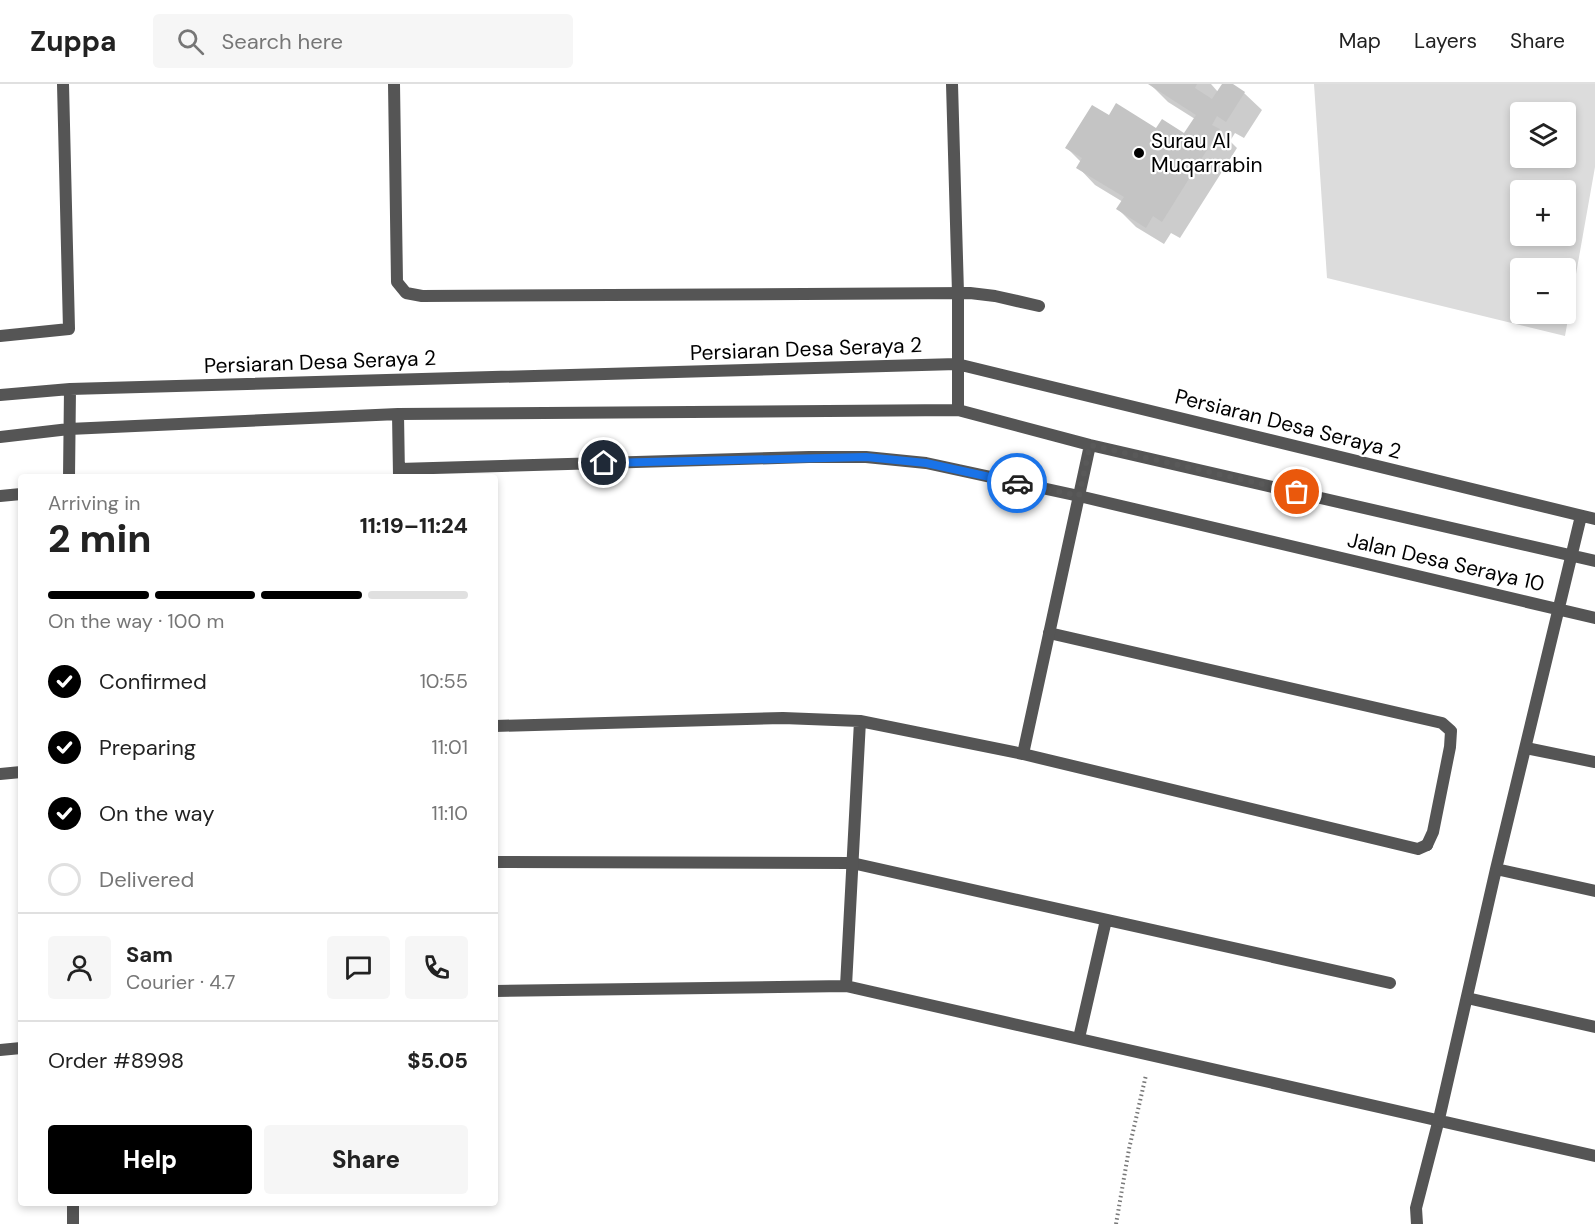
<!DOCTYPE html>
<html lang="en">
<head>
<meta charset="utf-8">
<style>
	body { margin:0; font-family:"DM Sans",sans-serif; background:#f6f6f6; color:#222; height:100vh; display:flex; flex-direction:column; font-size:22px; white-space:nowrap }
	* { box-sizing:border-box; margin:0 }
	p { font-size:20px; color:#767676 }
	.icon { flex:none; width:33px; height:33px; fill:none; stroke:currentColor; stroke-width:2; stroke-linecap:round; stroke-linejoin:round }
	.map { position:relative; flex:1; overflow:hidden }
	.side { position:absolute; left:18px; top:390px; width:480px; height:732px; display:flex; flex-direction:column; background:#fff; border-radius:6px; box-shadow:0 3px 9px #0003 }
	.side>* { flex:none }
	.controls { position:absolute; left:1510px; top:18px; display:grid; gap:12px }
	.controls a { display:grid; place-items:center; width:66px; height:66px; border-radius:6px; background:#fff; box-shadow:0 3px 9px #0003; font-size:30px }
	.pin { position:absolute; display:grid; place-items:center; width:51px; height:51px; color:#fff; margin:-26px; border:3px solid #fff; border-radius:50%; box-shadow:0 2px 6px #0007 }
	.courier { position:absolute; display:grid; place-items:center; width:60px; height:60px; margin:-30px; border:4px solid #1a73e8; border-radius:50%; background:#fff; color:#222; box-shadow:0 2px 8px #0007 }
	.head em { font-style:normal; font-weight:800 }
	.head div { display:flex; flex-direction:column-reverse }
	.head { display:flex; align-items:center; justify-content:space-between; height:102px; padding:0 30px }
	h1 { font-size:39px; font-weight:800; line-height:45px }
	.bar { display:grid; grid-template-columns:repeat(4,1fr); gap:9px 6px; align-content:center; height:72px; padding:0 30px }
	.bar i { height:8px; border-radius:4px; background:#e0e0e0 }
	.bar .selected { background:#000 }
	.bar p { grid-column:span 4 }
	.line { display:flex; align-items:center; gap:15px; padding:0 30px; border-top:2px solid #e0e0e0 }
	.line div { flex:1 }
	.round { display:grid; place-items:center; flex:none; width:63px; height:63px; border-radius:6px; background:#f6f6f6 }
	ol { padding:0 30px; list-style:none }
	li { display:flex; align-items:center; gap:18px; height:66px }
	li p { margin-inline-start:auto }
	li .icon { padding:6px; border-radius:50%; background:#000; color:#fff; stroke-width:4 }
	li:last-child { color:#767676 }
	li i { width:33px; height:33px; border:3px solid #e0e0e0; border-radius:50% }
	.action { display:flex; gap:12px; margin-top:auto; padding:12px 30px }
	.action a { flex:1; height:69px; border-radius:6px; background:#000; color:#fff; font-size:24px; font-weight:800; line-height:69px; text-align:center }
	.action a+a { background:#f6f6f6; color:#222 }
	header { display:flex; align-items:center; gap:36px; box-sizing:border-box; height:84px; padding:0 30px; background:#fff; border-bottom:2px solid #e0e0e0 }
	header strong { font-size:28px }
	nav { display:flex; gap:33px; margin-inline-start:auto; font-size:21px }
	.search { width:420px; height:54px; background:#f6f6f6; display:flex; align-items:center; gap:15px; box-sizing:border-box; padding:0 21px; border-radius:6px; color:#767676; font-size:22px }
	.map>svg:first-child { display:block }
	.green { fill:#dcdcdc; fill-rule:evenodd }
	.shadow { fill:#0003 }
	.building { fill:#c4c4c4 }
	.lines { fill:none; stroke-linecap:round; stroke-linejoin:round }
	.path { stroke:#777; stroke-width:4; stroke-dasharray:1.5 3; stroke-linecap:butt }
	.lane { stroke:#555; stroke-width:12 }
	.street { stroke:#555; stroke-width:12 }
	.done { stroke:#595959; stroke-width:6; stroke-dasharray:0 10.8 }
	.route { stroke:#1a73e8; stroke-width:8 }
	.poi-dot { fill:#000; stroke:#fff; stroke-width:2 }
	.labels { text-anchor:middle; stroke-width:4.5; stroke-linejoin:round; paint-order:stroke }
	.poi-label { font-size:21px; fill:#000; stroke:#fff; text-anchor:start }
	.street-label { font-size:21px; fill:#000; stroke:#fff }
</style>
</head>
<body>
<header>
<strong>Zuppa</strong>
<div class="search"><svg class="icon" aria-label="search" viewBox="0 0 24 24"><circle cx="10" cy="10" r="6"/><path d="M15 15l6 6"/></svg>Search here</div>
<nav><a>Map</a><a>Layers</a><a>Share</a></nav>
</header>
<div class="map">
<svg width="1595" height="1140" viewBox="0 0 1595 1140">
	<rect width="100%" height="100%" fill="#fff"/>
	<!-- green -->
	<path class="green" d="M 1314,0 L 1595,0 L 1595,83 L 1565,252 L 1327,194 ZM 1521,28 L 1566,28 L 1566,74 L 1521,74 ZM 1521,106 L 1566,106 L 1566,152 L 1521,152 ZM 1521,184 L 1566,184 L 1566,230 L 1521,230 Z"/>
	<!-- shadow -->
	<path class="shadow" d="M 1150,0 L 1211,0 L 1218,8 L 1223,0 L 1230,0 L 1244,9 L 1262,26 L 1244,54 L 1235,49 L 1230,57 L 1237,64 L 1180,154 L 1171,149 L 1164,160 L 1136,143 L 1118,125 L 1123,118 L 1095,101 L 1078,83 L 1081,78 L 1067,64 L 1110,33 L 1156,46 L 1185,51 L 1195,35 L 1168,18 Z"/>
	<!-- building -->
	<path class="building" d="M 1148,0 L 1197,0 L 1195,4 L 1212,15 L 1222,0 L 1233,0 L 1245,8 L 1226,38 L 1217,32 L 1212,41 L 1220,45 L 1162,138 L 1153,132 L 1146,144 L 1116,125 L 1124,113 L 1076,84 L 1082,74 L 1065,64 L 1092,21 L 1109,31 L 1116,19 L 1156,44 L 1162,35 L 1184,49 L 1196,31 Z"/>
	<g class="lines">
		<!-- path -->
		<path class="path" d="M 1116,1140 L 1129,1065 L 1146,991"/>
		<!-- lane -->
		<path class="lane" d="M 1049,549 L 1442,639 L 1451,647 L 1450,663 L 1433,748 L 1427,761
			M 1526,664 L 1595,678
			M 495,778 L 852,779 L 1390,899
			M 1467,914 L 1595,943
			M 1079,954 L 1106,836
			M 1417,1140 L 1416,1124 L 1439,1035"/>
		<!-- street -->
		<path class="street" d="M 394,0 L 397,198 L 406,209 L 422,212 L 970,209 L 995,212 L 1039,222
			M 952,0 L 958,209 L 958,326
			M 0,252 L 69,245 L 63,0
			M 0,311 L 70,305 L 957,280 L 1595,435
			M 398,330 L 399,392
			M 0,353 L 69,345 L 398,330 L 958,326 L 1090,361 L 1595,477
			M 399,385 L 809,373 L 866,373 L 926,379 L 1079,412 L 1595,534
			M 69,393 L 70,305
			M 0,412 L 21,410
			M 495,642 L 783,634 L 860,637 L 1023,670 L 1418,765 L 1427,761
			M 1023,670 L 1090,361
			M 0,690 L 21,688
			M 1496,785 L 1595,807
			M 846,902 L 860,637
			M 495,907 L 846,902 L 1595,1072
			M 0,966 L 21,964
			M 1439,1035 L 1496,785 L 1581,432
			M 73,1119 L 73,1140"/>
	</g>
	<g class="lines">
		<!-- done -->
		<path class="done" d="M 1017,399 L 1079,412 L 1090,361 L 1297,408"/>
		<!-- route -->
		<path class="route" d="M 604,379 L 866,373 L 926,379 L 1017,399"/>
	</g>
	<!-- markers -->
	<circle class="poi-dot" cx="1139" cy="69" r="6"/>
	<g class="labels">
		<!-- poi labels -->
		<g class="poi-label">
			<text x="1151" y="64">Surau Al<tspan x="1151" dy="24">Muqarrabin</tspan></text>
		</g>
		<!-- street labels -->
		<g class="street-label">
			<text transform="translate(806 265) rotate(-2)" y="7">Persiaran Desa Seraya 2</text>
			<text transform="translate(320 278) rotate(-2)" y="7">Persiaran Desa Seraya 2</text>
			<text transform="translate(1288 340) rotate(14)" y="7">Persiaran Desa Seraya 2</text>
			<text transform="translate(1446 478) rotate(13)" y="7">Jalan Desa Seraya 10</text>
		</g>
	</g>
</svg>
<div class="controls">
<a><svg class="icon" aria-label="layers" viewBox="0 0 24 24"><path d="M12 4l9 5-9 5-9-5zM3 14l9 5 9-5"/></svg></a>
<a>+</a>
<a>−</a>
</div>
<div class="pin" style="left:1297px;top:408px;background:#ea580c"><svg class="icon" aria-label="bag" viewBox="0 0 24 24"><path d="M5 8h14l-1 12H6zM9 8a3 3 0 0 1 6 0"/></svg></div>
<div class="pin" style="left:604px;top:379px;background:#1f2937"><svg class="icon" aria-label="home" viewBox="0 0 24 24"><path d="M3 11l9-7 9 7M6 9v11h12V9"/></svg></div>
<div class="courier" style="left:1017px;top:399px"><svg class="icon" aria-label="car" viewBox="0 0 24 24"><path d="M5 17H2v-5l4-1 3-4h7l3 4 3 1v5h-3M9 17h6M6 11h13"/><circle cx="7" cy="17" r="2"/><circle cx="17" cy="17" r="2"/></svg></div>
<section class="side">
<div class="head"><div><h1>2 min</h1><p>Arriving in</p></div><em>11:19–11:24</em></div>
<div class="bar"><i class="selected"></i><i class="selected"></i><i class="selected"></i><i></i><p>On the way · 100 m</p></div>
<ol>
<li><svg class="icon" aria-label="check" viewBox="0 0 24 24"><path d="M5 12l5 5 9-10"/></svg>Confirmed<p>10:55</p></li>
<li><svg class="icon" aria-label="check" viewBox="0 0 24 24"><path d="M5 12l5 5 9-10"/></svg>Preparing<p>11:01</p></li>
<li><svg class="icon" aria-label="check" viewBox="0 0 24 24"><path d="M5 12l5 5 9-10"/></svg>On the way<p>11:10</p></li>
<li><i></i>Delivered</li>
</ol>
<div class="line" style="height:108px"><a class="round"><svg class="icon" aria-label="person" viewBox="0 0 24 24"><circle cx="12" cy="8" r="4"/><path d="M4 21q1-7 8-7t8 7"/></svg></a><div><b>Sam</b><p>Courier · 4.7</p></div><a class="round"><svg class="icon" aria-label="chat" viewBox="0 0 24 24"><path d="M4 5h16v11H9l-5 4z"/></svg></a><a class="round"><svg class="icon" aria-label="phone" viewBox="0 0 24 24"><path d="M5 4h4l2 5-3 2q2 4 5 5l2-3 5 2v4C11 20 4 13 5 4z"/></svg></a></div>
<div class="line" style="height:78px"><div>Order #8998</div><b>$5.05</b></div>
<div class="action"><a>Help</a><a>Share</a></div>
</section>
</div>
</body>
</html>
